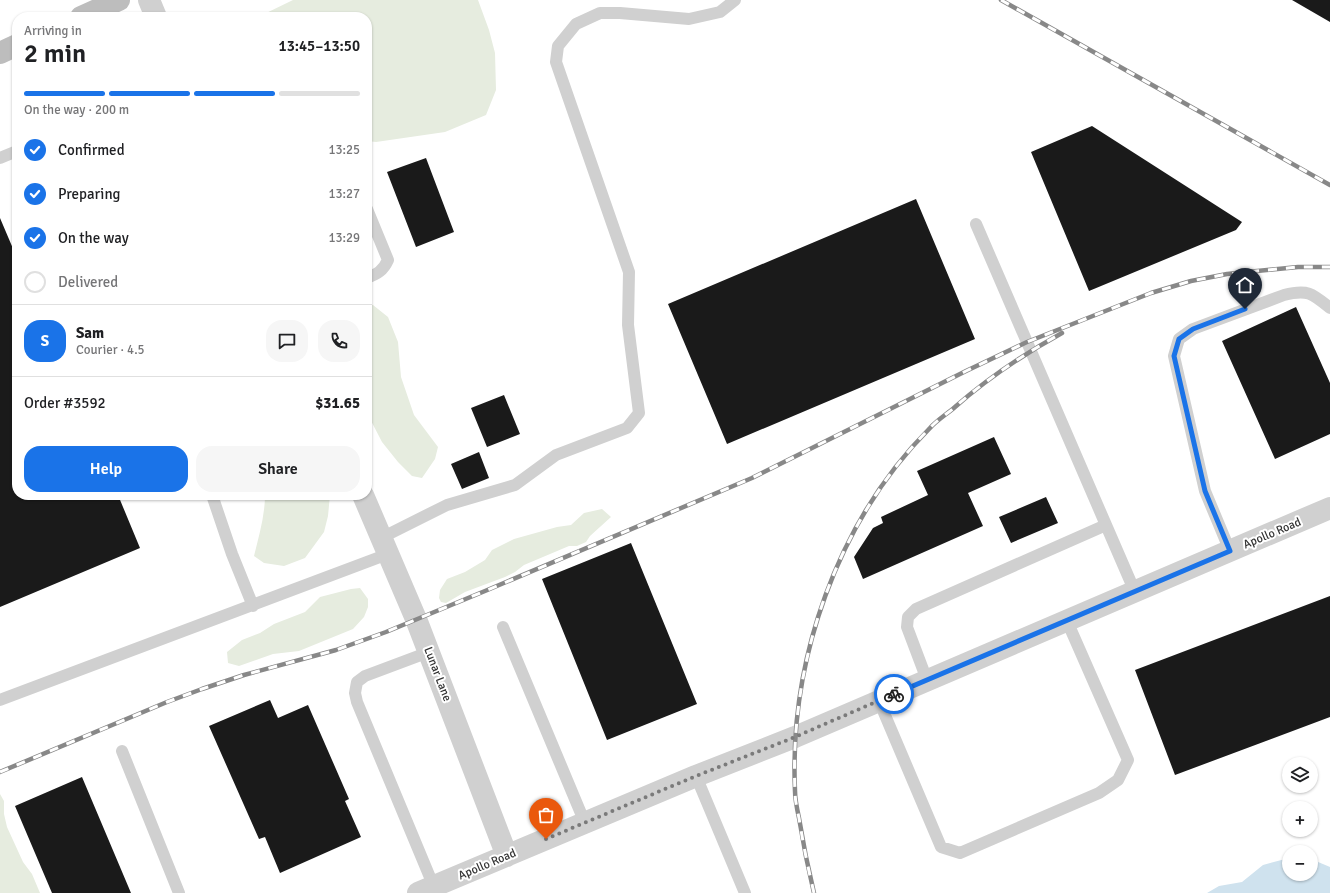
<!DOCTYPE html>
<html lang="en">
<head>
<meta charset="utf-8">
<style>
	body { margin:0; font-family:Signika,sans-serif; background:#f6f6f6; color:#202124; height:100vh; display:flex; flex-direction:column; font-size:15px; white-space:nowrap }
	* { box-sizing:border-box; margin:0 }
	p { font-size:13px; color:#757577 }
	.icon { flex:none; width:22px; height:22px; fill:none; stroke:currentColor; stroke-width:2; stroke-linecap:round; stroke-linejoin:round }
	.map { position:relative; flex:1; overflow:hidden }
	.side { position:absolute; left:12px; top:12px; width:360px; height:488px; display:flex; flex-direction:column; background:#fff; border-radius:16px; box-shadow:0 1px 3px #0004 }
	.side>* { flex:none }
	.tools { position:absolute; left:1282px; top:757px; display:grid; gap:8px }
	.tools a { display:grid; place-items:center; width:36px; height:36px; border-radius:50%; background:#fff; box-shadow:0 1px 3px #0004; font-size:20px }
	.pin { position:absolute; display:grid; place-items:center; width:34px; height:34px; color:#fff; margin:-41px -17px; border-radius:50% 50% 50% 0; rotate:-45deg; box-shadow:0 0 4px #0007 }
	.pin .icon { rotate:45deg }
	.courier { position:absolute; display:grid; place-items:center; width:40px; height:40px; margin:-20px; border:3px solid #1a73e8; border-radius:50%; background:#fff; color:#222; box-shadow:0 1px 5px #0007 }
	.headline em { font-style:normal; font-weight:600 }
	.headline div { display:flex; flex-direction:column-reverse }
	.headline { display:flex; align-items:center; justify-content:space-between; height:68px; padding:0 12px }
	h1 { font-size:26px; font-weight:600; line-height:30px }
	.bar { display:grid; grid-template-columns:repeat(4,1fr); gap:6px 4px; align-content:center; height:48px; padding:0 12px }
	.bar i { height:5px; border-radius:3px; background:#e0e0e0 }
	.bar .on { background:#1a73e8 }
	.bar p { grid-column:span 4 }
	.line { display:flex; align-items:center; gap:10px; padding:0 12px; border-top:1px solid #e0e0e0 }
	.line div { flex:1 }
	.round { display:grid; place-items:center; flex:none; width:42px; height:42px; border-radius:16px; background:#f6f6f6 }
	ol { padding:0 12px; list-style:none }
	li { display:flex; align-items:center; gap:12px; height:44px }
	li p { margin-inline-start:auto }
	li .icon { padding:4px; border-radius:50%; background:#1a73e8; color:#fff; stroke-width:4 }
	li:last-child { color:#757577 }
	li i { width:22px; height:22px; border:2px solid #e0e0e0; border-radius:50% }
	.button { display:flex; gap:8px; margin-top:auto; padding:8px 12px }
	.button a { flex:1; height:46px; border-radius:16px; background:#1a73e8; color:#fff; font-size:16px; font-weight:600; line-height:46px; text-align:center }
	.button a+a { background:#f6f6f6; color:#202124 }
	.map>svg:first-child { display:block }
	.green { fill:#e6ecdf }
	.water { fill:#cfe2ee }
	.building { fill:#1a1a1a }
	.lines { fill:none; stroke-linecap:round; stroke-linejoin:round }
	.service { stroke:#d0d0d0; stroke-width:12 }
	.tertiary { stroke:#d0d0d0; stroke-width:22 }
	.secondary { stroke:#bdbdbd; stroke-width:22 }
	.rail-casing { stroke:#888; stroke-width:4.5 }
	.rail { stroke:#fff; stroke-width:3; stroke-dasharray:9; stroke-linecap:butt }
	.done { stroke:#7a7a7a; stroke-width:4; stroke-dasharray:0 7.2 }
	.route { stroke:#1a73e8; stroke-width:5 }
	.labels { text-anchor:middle; stroke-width:4; stroke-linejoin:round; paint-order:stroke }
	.street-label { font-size:12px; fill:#333; stroke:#fff }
</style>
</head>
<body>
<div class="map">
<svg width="1330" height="893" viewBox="0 0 1330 893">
	<rect width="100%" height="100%" fill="#fff"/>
	<!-- green -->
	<path class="green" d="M 293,0 L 478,0 L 489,30 L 495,53 L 496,90 L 486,115 L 445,132 L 376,142 L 367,141 L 367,17 L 258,17 Z
		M 367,304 L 373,305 L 388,317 L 398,342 L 401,377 L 414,415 L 438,447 L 435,459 L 422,478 L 412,476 L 398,462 L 382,442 L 367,413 Z
		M 265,495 L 330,495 L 328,516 L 324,532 L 305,558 L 284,566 L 264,563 L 254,556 C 259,536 265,515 265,495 Z
		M 602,509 L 611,517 L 590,536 L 586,542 L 577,546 L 569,546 L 524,565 L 515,572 L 505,577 L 465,592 L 446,603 L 441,602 L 439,598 L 440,590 L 447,579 L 465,572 L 485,560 L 492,550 L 514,539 L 557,527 L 571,525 L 584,513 Z
		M 360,588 L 368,599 L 368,607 L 364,617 L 353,629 L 299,651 L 273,654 L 239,666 L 228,663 L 227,652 L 242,640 L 260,633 L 274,624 L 305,612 L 320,597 L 351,589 Z
		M 0,794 L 4,801 L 4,814 L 7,827 L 23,862 L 32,874 L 40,893 L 0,893 Z"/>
	<!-- water -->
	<path class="water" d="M 1289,858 L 1289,874 L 1311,874 L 1311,859 L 1330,867 L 1330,893 L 1207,893 L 1219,886 L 1242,882 L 1263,865 Z"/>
	<!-- building -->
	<path class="building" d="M 1292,0 L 1330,0 L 1330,22 Z
		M 1092,126 L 1242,222 L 1236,230 L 1089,291 L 1031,152 Z
		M 426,158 L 454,232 L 416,247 L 387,172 Z
		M 916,199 L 975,339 L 727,444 L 668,304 Z
		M 0,218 L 17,258 L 17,495 L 118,495 L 140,548 L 0,607 Z
		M 1296,307 L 1330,383 L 1330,434 L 1275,459 L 1222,341 Z
		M 504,395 L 520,434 L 487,447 L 471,408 Z
		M 994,437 L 1011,474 L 968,493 L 983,526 L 863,579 L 854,557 L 873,528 L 883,523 L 881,517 L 928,495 L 917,471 Z
		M 479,452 L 489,478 L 462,489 L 451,464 Z
		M 1046,497 L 1058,523 L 1011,543 L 999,517 Z
		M 631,543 L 697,704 L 607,740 L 542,579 Z
		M 1330,596 L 1330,717 L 1175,775 L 1135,670 Z
		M 270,700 L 278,718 L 308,705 L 349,799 L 345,801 L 361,837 L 280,873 L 265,837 L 259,839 L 209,726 Z
		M 82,777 L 131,893 L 52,893 L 15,806 Z"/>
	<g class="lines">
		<!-- service -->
		<path class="service" d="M 0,158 L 17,151
			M 367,209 L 388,260 C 383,271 377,274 367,278
			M 976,224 L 1106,525
			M 212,495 L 232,554 L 253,606
			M 381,538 L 447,505 L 515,485 L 556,455 L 627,428 L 639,413 L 628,325 L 629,272 L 556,62 L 558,46 L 576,24 L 600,13 L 620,13 L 689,19 L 720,12 L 735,0
			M 1230,551 L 1205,491 L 1174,356 L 1179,339 L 1193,329 L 1284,295 C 1307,289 1312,293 1330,308
			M 503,627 L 585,823
			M 429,652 L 365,676 L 357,682 L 355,693 L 357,702 L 434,887
			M 927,680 L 907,627 L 908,617 L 916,609 L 1106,525 L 1135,592
			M 0,700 L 388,554
			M 879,701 L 941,847 L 960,853 L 1099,793 L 1118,780 L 1128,760 L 1067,621
			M 122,751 L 179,893
			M 696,776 L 745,893"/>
		<!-- tertiary -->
		<path class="tertiary" d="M 149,0 L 156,17
			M 363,495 L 416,619 L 507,856
			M 418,893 L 696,776 L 795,737 L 1330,508"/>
		<!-- secondary -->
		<path class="secondary" d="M 81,17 L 119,0
			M 0,53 L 17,45"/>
		<!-- rail casing -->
		<g class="rail-casing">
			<path id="rail" d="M 1001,0 L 1330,185
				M 0,772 L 167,702 L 202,689 L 244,675 L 336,650 L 386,632 L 485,591 L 752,478 L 966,371 L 1027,342 L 1151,293 L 1191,281 L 1227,274 L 1298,267 L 1330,267
				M 814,893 C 808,868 803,843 799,818 C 797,809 795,800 795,791 C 789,661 837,521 930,428 C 937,420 947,414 955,407 C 988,378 1024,354 1062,333"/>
		</g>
		<!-- rail -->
		<use href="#rail" class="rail"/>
	</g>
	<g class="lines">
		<!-- done -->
		<path class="done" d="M 546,839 L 696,776 L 795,737 L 894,694"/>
		<!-- route -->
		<path class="route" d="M 894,694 L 1230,551 L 1205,491 L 1174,356 L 1179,339 L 1193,329 L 1245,309"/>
	</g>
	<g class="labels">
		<!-- street labels -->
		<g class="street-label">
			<text transform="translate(1272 533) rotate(-23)" y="4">Apollo Road</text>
			<text transform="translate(438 674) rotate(69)" y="4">Lunar Lane</text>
			<text transform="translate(487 864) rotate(-23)" y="4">Apollo Road</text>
		</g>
	</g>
</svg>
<div class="tools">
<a><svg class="icon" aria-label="layers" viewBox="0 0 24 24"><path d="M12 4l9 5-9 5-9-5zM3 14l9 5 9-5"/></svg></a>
<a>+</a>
<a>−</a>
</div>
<div class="pin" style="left:546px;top:839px;background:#ea580c"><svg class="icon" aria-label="bag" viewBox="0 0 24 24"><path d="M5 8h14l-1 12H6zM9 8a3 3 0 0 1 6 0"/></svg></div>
<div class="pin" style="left:1245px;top:309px;background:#1f2937"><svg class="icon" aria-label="home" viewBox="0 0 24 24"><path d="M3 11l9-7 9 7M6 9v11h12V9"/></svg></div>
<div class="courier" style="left:894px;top:694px"><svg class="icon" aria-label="bike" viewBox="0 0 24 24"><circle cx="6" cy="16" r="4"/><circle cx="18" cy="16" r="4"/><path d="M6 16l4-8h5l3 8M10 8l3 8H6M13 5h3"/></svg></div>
<section class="side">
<div class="headline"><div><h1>2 min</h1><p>Arriving in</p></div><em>13:45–13:50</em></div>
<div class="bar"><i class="on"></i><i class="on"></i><i class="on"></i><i></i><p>On the way · 200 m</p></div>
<ol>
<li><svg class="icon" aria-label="check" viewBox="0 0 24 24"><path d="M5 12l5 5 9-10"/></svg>Confirmed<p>13:25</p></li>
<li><svg class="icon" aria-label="check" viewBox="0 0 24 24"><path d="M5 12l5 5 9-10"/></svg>Preparing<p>13:27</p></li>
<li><svg class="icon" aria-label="check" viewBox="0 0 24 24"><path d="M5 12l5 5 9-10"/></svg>On the way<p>13:29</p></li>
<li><i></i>Delivered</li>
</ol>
<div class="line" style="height:72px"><b class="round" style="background:#1a73e8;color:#fff">S</b><div><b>Sam</b><p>Courier · 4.5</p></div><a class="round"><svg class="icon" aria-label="chat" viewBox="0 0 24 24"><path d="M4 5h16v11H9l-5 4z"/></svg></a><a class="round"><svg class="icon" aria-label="phone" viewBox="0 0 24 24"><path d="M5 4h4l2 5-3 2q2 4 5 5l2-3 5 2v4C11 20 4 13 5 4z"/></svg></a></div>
<div class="line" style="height:52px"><div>Order #3592</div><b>$31.65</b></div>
<div class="button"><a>Help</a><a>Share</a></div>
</section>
</div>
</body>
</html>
